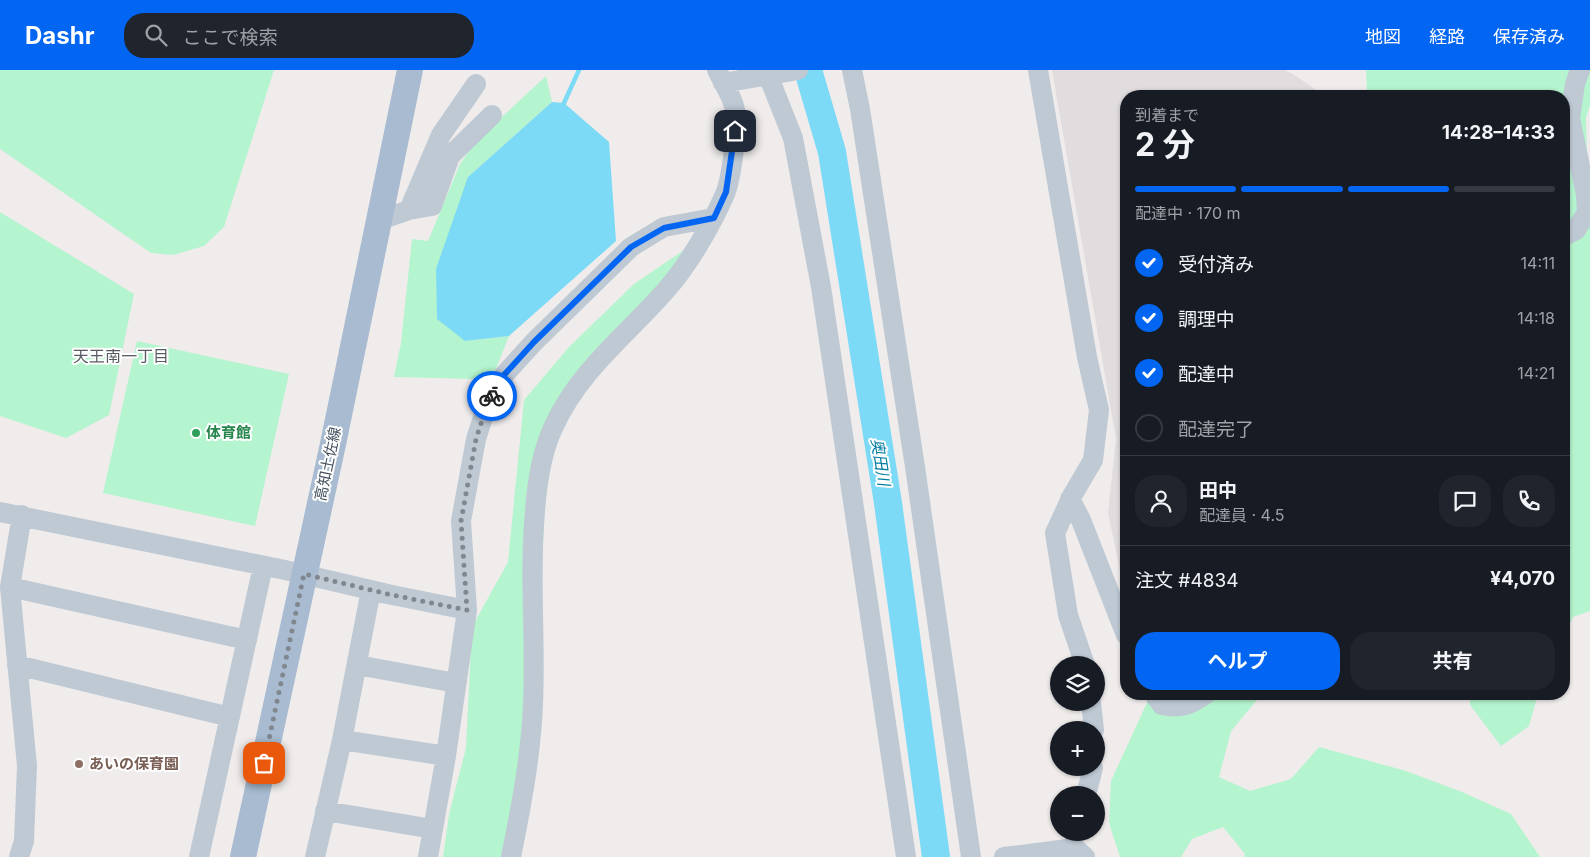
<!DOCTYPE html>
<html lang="ja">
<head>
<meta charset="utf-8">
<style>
	body { margin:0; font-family:Inter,"Noto Sans JP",sans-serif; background:#20242c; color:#f1f3f6; height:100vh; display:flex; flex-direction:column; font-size:19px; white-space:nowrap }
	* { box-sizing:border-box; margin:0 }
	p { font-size:16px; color:#9ea1a6 }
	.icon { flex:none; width:28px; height:28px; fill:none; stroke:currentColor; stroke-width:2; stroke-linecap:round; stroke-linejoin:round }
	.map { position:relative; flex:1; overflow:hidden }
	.sheet { position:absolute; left:1120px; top:20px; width:450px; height:610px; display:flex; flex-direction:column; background:#171b24; border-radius:20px; box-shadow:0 1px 4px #0004 }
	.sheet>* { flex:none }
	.controls { position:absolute; left:1050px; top:586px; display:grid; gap:10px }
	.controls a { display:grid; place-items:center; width:55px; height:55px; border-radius:50%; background:#171b24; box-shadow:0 1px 4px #0004; font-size:25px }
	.pin { position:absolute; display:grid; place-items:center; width:42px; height:42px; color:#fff; margin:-21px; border-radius:10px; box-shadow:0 2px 8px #0006 }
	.courier { position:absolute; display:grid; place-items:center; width:50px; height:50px; margin:-25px; border:4px solid #0366f3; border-radius:50%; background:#fff; color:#222; box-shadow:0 1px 6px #0007 }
	.summary em { font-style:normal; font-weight:700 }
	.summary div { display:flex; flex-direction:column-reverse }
	.summary { display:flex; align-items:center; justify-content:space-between; height:85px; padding:0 15px }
	h1 { font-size:32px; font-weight:700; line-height:38px }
	.bar { display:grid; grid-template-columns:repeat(4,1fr); gap:8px 5px; align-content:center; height:60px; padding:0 15px }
	.bar i { height:6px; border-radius:4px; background:#363941 }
	.bar .on { background:#0366f3 }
	.bar p { grid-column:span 4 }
	.line { display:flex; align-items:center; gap:12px; padding:0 15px; border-top:1px solid #363941 }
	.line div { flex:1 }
	.round { display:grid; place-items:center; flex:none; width:52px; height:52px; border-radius:20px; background:#20242c }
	ol { padding:0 15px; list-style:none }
	li { display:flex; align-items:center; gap:15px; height:55px }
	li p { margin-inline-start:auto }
	li .icon { padding:5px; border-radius:50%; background:#0366f3; color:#fff; stroke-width:4 }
	li:last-child { color:#9ea1a6 }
	li i { width:28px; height:28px; border:2px solid #363941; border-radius:50% }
	.action { display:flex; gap:10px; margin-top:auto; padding:10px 15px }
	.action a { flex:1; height:58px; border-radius:20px; background:#0366f3; color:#fff; font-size:20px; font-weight:700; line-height:58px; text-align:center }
	.action a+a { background:#20242c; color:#f1f3f6 }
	header { display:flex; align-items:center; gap:30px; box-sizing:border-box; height:70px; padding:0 25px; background:#0366f3; color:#fff }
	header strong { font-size:24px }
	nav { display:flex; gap:28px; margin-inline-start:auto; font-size:18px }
	.search { width:350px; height:45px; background:#20242c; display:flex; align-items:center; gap:12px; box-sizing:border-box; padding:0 18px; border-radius:20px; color:#9ea1a6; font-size:19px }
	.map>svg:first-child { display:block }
	.education { fill:#e1ddde }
	.green { fill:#b4f4ce }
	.water { fill:#7cdaf6 }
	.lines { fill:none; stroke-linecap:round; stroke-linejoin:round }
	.stream { stroke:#7cdaf6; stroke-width:4.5 }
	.river { stroke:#7cdaf6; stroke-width:28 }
	.minor { stroke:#bec9d4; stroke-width:20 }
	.major { stroke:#a8bbd0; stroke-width:26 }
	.done { stroke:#80878e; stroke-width:5; stroke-dasharray:0 9 }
	.route { stroke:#0366f3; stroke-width:6 }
	.leisure-dot { fill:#2e9e5b; stroke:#fff; stroke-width:2 }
	.education-dot { fill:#8d6e63; stroke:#fff; stroke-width:2 }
	.labels { text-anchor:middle; stroke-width:4; stroke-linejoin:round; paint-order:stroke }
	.leisure-label { font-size:15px; font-weight:bold; fill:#27864d; stroke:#fff; text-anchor:start }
	.street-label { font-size:15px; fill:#43505c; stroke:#fff }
	.education-label { font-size:15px; font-weight:bold; fill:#785e54; stroke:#fff; text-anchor:start }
	.neighbourhood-label { font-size:16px; fill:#595d63; stroke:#fff }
	.water-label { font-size:16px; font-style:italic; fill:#027da2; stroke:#fff }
</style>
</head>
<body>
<header>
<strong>Dashr</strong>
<div class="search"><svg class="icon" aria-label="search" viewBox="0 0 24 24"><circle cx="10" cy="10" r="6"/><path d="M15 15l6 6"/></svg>ここで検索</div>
<nav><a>地図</a><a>経路</a><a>保存済み</a></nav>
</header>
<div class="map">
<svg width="1590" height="787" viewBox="0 0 1590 787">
	<rect width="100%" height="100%" fill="#f0ecec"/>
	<!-- education -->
	<path class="education" d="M 1052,0 L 1284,0 L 1293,4 L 1325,26 L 1126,26 L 1126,519 L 1123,515 L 1108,443 L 1116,369 Z"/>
	<!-- green -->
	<path class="green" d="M 0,0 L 274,0 L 224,157 L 204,176 L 173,185 L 151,183 L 0,79 Z
		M 1366,0 L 1590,0 L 1590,35 L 1586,48 L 1587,93 L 1590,98 L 1590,541 L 1573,547 L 1564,566 L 1564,26 L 1367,26 Z
		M 546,6 L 552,32 L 468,107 L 465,271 L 509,266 L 496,299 L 475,309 L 394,307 L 401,273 L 412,169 L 428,171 L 460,94 L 477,70 Z
		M 0,142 L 134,224 L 109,345 L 66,368 L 0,346 Z
		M 709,163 L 556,345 L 545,437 L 535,623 L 515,787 L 443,787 L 449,744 L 466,678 L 472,557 L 508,492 L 524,330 L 569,277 L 634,214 Z
		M 137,271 L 289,304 L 255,456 L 103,423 Z
		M 1151,624 L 1262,624 L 1231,661 L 1219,707 L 1250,721 L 1291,709 L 1319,677 L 1406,701 L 1462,722 L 1511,744 L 1540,787 L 1244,787 L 1245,784 L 1223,757 L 1192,769 L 1181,787 L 1120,787 L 1109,753 L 1111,711 Z
		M 1470,624 L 1538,624 L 1529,656 L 1501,676 L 1470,635 Z"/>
	<!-- water -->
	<path class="water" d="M 552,32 L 564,33 L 609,72 L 616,171 L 509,266 L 465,271 L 437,249 L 436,199 L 468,107 Z"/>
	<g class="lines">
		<!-- stream -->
		<path class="stream" d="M 564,33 L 579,0"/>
		<!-- river -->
		<path class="river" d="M 808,0 L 832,82 L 888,433 L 936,787"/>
		<!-- minor -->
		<path class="minor" d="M 766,0 L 793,68 L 821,217 L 906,787
			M 852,0 L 860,39 L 915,397 L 971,787
			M 1038,0 L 1087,287 L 1099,340 L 1093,390 L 1072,426 L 1055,463 L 1068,545 L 1085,595
			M 723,13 L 798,0
			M 409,140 L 432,136 L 450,86 L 492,45
			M 380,150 L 409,140 L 441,65 L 476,14
			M 1564,166 L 1576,160 L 1587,142 L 1586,125 L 1570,48 L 1575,14 L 1580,0
			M 1070,429 L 1081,450 L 1126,565
			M 0,442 L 285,500 L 392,525 L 467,540
			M 10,517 L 247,570
			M 17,595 L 230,647
			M 357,595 L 456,613
			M 1154,624 L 1162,635 C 1181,639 1191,635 1206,624
			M 1091,632 L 1094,660
			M 342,670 L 446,686
			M 1086,725 L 1093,698
			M 325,741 L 433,759
			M 19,787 L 24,771 L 27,696 L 10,517 L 22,445
			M 199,787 L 263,496
			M 315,787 L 342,670 L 371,520
			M 428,787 L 446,686 L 467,540 L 461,451 L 476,369 L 487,335 L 504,305 L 534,272 L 631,177 L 664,157 L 713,148
			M 511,787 C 521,737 531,686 533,634 C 536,570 529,505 535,441 C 537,412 541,384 553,358 C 579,300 627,265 667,219 C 689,194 712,154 725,124 C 731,110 737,63 736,47 C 735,30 724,15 717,0
			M 1004,787 L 1075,778 L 1085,787"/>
		<!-- major -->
		<path class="major" d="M 243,787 L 333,374 L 410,0"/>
	</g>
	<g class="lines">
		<!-- done -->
		<path class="done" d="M 264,693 L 304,504 L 392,525 L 467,540 L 461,451 L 476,369 L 487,335 L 492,326"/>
		<!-- route -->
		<path class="route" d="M 492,326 L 504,305 L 534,272 L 631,177 L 664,158 L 714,148 L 726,122 L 735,61"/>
	</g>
	<!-- markers -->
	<circle class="leisure-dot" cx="196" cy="363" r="5"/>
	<circle class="education-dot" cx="79" cy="694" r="5"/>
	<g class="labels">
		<!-- leisure labels -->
		<g class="leisure-label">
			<text x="206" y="368">体育館</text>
		</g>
		<!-- street labels -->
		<g class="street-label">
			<text transform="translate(328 394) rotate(-78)" y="5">高知土佐線</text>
		</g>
		<!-- education labels -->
		<g class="education-label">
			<text x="89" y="699">あいの保育園</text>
		</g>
		<!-- neighbourhood labels -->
		<g class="neighbourhood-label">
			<text x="121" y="292">天王南一丁目</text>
		</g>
		<!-- water labels -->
		<g class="water-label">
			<text transform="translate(881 392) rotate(81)" y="6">奥田川</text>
		</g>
	</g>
</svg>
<div class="controls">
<a><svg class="icon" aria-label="layers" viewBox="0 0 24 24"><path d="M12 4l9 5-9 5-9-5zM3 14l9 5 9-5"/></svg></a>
<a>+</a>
<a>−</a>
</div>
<div class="pin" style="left:264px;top:693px;background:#ea580c"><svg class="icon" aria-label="bag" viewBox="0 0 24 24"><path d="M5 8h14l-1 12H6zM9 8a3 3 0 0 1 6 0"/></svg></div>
<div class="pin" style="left:735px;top:61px;background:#1f2937"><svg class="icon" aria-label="home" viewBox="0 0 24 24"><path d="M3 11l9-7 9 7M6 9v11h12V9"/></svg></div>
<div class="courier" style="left:492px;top:326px"><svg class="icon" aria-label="bike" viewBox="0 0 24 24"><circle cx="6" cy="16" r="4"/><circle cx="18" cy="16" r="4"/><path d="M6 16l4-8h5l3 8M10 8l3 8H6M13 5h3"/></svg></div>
<section class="sheet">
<div class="summary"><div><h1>2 分</h1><p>到着まで</p></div><em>14:28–14:33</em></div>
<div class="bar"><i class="on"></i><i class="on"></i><i class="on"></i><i></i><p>配達中 · 170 m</p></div>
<ol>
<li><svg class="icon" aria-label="check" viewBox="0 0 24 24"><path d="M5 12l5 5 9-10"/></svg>受付済み<p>14:11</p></li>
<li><svg class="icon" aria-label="check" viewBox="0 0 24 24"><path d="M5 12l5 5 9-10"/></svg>調理中<p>14:18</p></li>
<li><svg class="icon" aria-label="check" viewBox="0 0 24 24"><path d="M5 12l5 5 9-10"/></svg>配達中<p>14:21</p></li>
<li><i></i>配達完了</li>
</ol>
<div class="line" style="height:90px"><a class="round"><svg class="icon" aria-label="person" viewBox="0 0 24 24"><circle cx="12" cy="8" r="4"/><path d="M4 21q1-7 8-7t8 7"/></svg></a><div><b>田中</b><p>配達員 · 4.5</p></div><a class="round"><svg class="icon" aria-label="chat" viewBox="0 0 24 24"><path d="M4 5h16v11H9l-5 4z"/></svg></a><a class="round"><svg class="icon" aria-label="phone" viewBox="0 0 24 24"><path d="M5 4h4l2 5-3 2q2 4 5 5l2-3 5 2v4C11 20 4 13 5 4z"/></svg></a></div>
<div class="line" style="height:65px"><div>注文 #4834</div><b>¥4,070</b></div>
<div class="action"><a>ヘルプ</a><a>共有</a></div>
</section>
</div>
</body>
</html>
